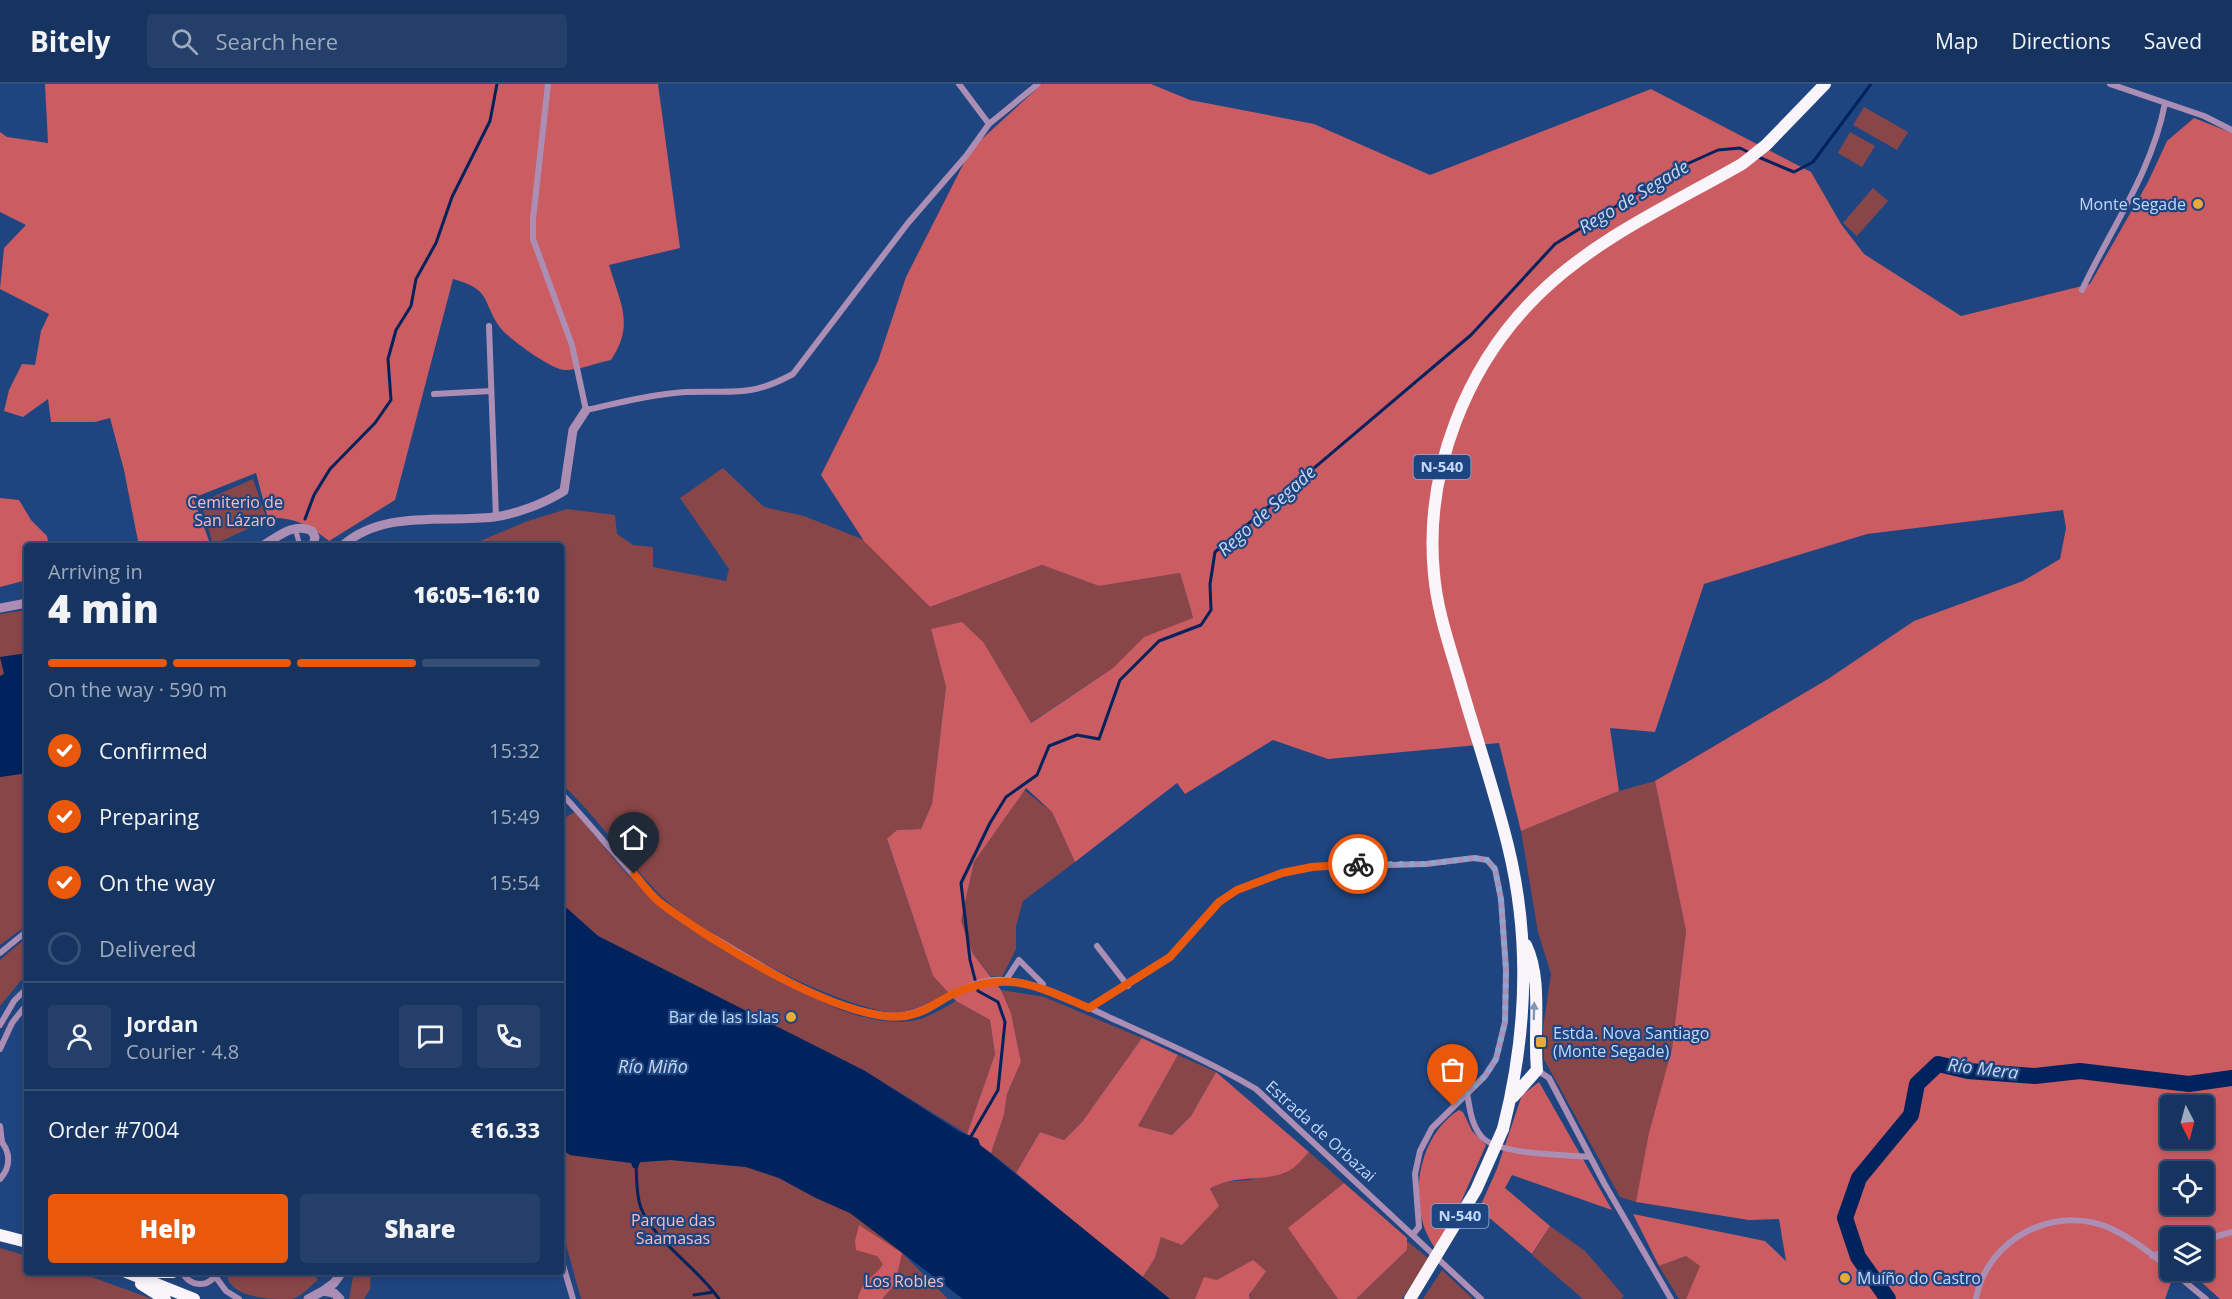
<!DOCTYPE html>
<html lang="en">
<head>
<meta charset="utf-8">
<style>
	body { margin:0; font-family:"Open Sans",sans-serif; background:#243f69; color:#f1f3f6; height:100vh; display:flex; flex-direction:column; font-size:22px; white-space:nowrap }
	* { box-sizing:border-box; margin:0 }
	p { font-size:20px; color:#9eaabd }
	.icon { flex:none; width:33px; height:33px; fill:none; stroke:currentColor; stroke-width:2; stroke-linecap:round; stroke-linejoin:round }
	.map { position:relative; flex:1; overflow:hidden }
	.sheet { position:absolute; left:24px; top:459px; width:540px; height:732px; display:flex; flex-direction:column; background:#173460; border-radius:6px; box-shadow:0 3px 9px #0003,0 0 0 2px #364f75 }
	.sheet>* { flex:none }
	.needle { width:39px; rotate:174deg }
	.buttons { position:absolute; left:2160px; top:1011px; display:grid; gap:12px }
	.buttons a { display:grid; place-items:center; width:54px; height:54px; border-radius:6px; background:#173460; box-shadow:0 3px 9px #0003,0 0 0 2px #364f75; font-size:30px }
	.pin { position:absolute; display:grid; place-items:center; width:51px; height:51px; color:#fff; margin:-62px -26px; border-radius:50% 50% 50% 0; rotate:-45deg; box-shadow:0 0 6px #0007 }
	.pin .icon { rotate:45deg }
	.courier { position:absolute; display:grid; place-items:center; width:60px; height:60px; margin:-30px; border:4px solid #ea580c; border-radius:50%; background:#fff; color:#222; box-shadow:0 2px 8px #0007 }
	.summary em { font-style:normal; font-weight:800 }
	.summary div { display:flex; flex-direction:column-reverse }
	.summary { display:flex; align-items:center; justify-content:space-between; height:102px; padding:0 24px }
	h1 { font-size:39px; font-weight:800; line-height:45px }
	.bar { display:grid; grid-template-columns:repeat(4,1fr); gap:9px 6px; align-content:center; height:72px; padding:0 24px }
	.bar i { height:8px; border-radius:4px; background:#364f75 }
	.bar .selected { background:#ea580c }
	.bar p { grid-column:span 4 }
	.line { display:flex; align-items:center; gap:15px; padding:0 24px; border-top:2px solid #364f75 }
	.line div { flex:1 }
	.round { display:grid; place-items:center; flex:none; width:63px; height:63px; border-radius:6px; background:#243f69 }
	ol { padding:0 24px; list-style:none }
	li { display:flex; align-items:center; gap:18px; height:66px }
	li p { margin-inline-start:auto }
	li .icon { padding:6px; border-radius:50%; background:#ea580c; color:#fff; stroke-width:4 }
	li:last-child { color:#9eaabd }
	li i { width:33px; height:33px; border:3px solid #364f75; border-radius:50% }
	.button { display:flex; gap:12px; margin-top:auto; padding:12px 24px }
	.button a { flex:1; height:69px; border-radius:6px; background:#ea580c; color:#fff; font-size:24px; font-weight:800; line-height:69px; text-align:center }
	.button a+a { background:#243f69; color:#f1f3f6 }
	header { display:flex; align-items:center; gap:36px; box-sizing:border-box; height:84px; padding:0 30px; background:#173460; border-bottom:2px solid #364f75 }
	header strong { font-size:28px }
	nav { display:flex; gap:33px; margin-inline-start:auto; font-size:21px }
	.search { width:420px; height:54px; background:#243f69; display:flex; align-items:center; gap:15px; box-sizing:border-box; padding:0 21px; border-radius:6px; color:#9eaabd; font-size:22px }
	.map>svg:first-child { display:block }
	.green { fill:#894648 }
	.forest { fill:#cb5c62; fill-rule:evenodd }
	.water { fill:#00235e }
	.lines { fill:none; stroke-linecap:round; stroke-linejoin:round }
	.stream { stroke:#00235e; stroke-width:3 }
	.river { stroke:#00235e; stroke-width:16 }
	.pedestrian { stroke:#ac8eb4; stroke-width:5 }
	.minor { stroke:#ac8eb4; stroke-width:6 }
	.tertiary { stroke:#ac8eb4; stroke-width:9 }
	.trunk { stroke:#faf4fb; stroke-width:12 }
	.trunk-bridge { stroke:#faf4fb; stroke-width:12 }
	.oneway { fill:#8294b7 }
	.done { stroke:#89a5d1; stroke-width:6; stroke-dasharray:0 10.8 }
	.route { stroke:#ea580c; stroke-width:8 }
	.poi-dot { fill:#e8ab37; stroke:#1f4580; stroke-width:2 }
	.labels { text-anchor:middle; stroke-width:4.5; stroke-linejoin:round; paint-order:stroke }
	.shield { fill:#1f4580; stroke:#91add7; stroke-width:1.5 }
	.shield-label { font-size:15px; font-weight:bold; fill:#c2d9fc }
	.poi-label { font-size:16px; fill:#c2d9fc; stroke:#1f4580; text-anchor:end }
	.park-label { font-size:16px; fill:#f9bdbd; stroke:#1f4580 }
	.street-label { font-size:16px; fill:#c2d9fc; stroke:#1f4580 }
	.water-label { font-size:18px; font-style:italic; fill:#cad8ee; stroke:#1f4580 }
</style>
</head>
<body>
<header>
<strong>Bitely</strong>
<div class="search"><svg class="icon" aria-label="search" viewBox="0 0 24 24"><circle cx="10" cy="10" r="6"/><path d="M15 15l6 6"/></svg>Search here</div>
<nav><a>Map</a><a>Directions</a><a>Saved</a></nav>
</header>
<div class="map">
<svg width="2232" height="1215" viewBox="0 0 2232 1215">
	<rect width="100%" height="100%" fill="#1f4580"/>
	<!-- green -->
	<path class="green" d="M 1864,23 L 1908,48 L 1897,66 L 1853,41 Z
		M 1850,48 L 1875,62 L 1862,83 L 1838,69 Z
		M 1873,104 L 1888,117 L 1857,152 L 1843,139 Z
		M 723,384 L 764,423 L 804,432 L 864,456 L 930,523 L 1042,481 L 1099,502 L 1180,489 L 1193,535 L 1142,555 L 1113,584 L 1030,639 L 984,559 L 931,545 L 946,603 L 932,720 L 921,745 L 897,746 L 887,756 L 933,892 L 948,908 C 933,918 913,931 894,929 C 835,923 698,851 657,808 C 624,773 596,732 561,699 L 561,462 L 468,462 L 528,437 L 567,425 L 615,431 L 617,450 L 633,461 L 653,463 L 653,483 L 726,497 L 729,485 L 680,414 Z
		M 253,395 L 267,436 L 213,461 L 201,418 Z
		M 27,526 L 27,581 L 0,592 L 0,530 Z
		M 27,689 L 27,841 L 0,861 L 0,693 Z
		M 1655,697 L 1686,847 L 1672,965 L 1636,1118 L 1620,1113 L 1544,975 L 1543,944 L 1551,890 L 1538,848 L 1521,747 L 1619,707 Z
		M 1024,706 L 1052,728 L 1075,778 L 1023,817 L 1016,842 L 1016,865 L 1002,893 L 991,892 L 973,870 L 961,837 L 974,778 Z
		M 575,728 C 602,760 629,795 660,823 C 682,842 709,855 734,869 C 783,897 843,938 901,938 C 922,938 939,927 956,917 L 990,936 L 995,970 L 967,1050 L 865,987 L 598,852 L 561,819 L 561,736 Z
		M 27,853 L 27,889 L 0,922 L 0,876 Z
		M 1001,906 L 1044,913 L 1142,954 L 1082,1038 L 1064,1056 L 1040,1048 L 1016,1089 L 991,1069 L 1004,1031 L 1007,1010 L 1021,978 L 1011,929 Z
		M 1178,971 L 1216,988 L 1191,1032 L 1172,1051 L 1138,1042 Z
		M 561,1065 L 570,1071 L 631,1079 L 671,1076 L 746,1083 L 779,1094 L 816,1114 L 850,1129 L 902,1166 L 901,1168 L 948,1215 L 581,1215 L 561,1142 Z
		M 1309,1068 L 1344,1099 L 1289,1144 L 1338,1215 L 1250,1215 L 1253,1176 L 1217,1197 L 1196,1215 L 1170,1215 L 1142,1194 L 1155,1174 L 1161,1153 L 1210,1106 L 1220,1098 L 1250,1096 L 1291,1085 Z
		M 1550,1142 L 1585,1167 L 1624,1212 L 1621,1215 L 1583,1215 L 1532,1171 Z
		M 1407,1157 L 1429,1175 L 1402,1215 L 1356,1215 L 1407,1166 Z
		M 0,1164 L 27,1172 L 27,1188 L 78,1188 L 152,1215 L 0,1215 Z
		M 1686,1172 L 1701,1182 L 1686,1215 L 1679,1215 L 1659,1182 Z
		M 1442,1186 L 1473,1215 L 1423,1215 Z
		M 226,1188 L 318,1188 L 314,1191 L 318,1196 C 311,1201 301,1213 292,1215 C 270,1215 229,1215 226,1188 Z
		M 354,1188 L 371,1188 L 370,1205 L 364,1215 L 349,1215 Z"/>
	<!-- forest -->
	<path class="forest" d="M 45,0 L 658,0 L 680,164 L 609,181 C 620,219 635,240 611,276 C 596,279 579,286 565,286 C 552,286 506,253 499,242 C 481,214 491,206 453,195 L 395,416 L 329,457 C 309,441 295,433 268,434 L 256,389 L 193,414 L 211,462 L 139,462 L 124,386 L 110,334 L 95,338 L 51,338 L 48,315 L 23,333 L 4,327 L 9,306 L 22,280 L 35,281 L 41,247 L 49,230 L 0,205 L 4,164 L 26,141 L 0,128 L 0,48 L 7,53 L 48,59 Z
		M 1042,0 L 1151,0 L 1190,16 L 1314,40 L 1430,91 L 1651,5 L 1811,88 L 1841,140 L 1864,170 L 1961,232 L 2090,200 L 2148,98 L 2167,57 L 2194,34 L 2232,49 L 2232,1215 L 2220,1215 L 2189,1187 L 2204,1186 L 2204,1154 L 2170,1154 L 2170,1186 L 2175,1187 L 2165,1215 L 1686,1215 L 1700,1182 L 1686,1172 L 1659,1182 L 1633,1130 L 1765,1157 L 1786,1177 L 1779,1135 L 1749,1136 L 1636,1118 L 1649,1049 L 1672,965 L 1686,847 L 1655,697 L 1828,595 L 1914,537 L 2023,497 L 2060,475 L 2066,444 L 2063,426 L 1867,450 L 1704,500 L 1655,648 L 1610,644 L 1619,707 L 1521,747 L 1499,659 L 1328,675 L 1273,656 L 1185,710 L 1177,699 L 1075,778 L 1052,728 L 1026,704 L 974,778 L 961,837 L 973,870 L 1001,906 L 1011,929 L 1021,978 L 1007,1010 L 1004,1031 L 991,1069 L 980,1061 L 978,1055 L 967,1050 L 995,970 L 990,936 L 956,917 L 933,892 L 887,755 L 897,746 L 921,745 L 932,720 L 946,603 L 931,545 L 962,538 L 984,559 L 1031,639 L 1113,584 L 1144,553 L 1193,534 L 1180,489 L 1099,502 L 1042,481 L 930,523 L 864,457 L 821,391 L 878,277 L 906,193 L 971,65 ZM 2170,1022 L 2204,1022 L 2204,1054 L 2170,1054 ZM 2170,1088 L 2204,1088 L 2204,1120 L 2170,1120 Z
		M 0,414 L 19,416 L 31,436 L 47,452 L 49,462 L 27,462 L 27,496 L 0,503 Z
		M 1142,954 L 1178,971 L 1138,1042 L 1172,1051 L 1191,1032 L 1216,988 L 1309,1068 C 1304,1073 1298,1081 1292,1085 C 1268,1100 1233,1089 1210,1105 L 1219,1122 L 1182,1161 L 1161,1153 L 1155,1174 L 1142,1194 L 1016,1089 L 1040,1048 L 1064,1056 L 1082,1038 Z
		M 1539,998 L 1612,1126 L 1512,1091 L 1505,1104 L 1550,1142 L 1532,1170 L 1479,1125 L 1497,1085 L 1522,1011 Z
		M 1459,1026 L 1463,1028 L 1472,1047 L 1486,1061 L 1457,1127 L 1435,1164 C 1406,1124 1416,1053 1459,1026 Z
		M 1344,1099 L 1407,1154 L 1407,1166 L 1356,1215 L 1338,1215 L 1288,1144 Z
		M 859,1141 L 902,1169 L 895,1200 L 882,1215 L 858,1215 C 863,1193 874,1195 883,1180 L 877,1172 L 856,1166 L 855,1157 Z
		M 1253,1176 L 1266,1187 L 1249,1211 L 1250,1215 L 1195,1215 L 1204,1193 L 1217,1196 Z"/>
	<!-- water -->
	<path class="water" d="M 27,569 L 27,689 L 0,693 L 0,592 L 4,590 L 0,573 Z
		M 561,819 L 598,852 L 865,987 L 960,1048 L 978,1055 L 980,1061 L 1170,1215 L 963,1215 L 850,1129 L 816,1114 L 779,1094 L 746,1083 L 671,1076 L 640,1078 L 638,1084 L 633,1084 L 631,1079 L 570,1071 L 561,1065 Z"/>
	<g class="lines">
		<!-- stream -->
		<path class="stream" d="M 1756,72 L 1794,88 L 1813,78 L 1871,0
			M 305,435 L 314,411 L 330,385 L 375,339 L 391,316 L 388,275 L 396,246 L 411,222 L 416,195 L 436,159 L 452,113 L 490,37 L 497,0
			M 970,1054 L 998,1006 L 1005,938 L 998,918 L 978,907 L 970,876 L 961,799 L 990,739 L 1006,713 L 1037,691 L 1049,662 L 1077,651 L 1099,655 L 1120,596 L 1159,557 L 1201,541 L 1211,526 L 1210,500 L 1215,468 L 1471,251 L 1555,160 L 1678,84 L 1718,66 L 1740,64 L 1750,69
			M 636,1082 C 637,1095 636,1111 641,1124 C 654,1157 699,1185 719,1215
			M 694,1211 L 714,1208"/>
		<!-- river -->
		<path class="river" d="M 1888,1215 L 1858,1173 L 1845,1134 L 1859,1094 L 1911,1031 L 1917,1000 L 1938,980 L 1968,987 L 2035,992 L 2080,987 L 2189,1000 L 2232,994"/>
		<!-- pedestrian -->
		<path class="pedestrian" d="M 295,444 L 300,462"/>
		<!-- minor -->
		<path class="minor" d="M 548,0 L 533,135 L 533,155 L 572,261 L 586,326 C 618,319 653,310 686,308 C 733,306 749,314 793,290 L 908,139 L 966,72 L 989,40 L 1038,0
			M 959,0 L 989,40
			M 2110,0 L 2204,32 L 2232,46
			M 2082,206 C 2111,144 2152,88 2165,19
			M 489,242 L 496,433
			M 434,310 L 491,307
			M 561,709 C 594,744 624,783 658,817 C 676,834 702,847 723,859 C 773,889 825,922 883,931 C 926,938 952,900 993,896 C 1031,893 1080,920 1113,935 C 1162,957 1210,978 1256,1005 L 1481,1215
			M 1097,862 L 1128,902
			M 0,869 L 27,847
			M 1006,896 L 1019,876 L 1043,900 L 1042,905
			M 1089,924 L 1170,873 L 1219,818 L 1237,806 L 1282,789 L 1312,783 L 1426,780 L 1474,774 L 1487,776 L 1495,785 L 1501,815 L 1506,886 L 1505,938 L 1496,975 L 1485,992 L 1432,1044 L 1420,1067 L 1415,1090 L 1419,1143 L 1414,1149
			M 0,941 L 14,917 L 27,904
			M 0,965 L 12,939 L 27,920
			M 1537,986 L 1549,994 L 1604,1099 L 1671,1215
			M 1467,1009 C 1470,1025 1471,1040 1481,1052 C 1496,1071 1566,1071 1590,1073
			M 0,1042 L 2,1058
			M 0,1056 C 11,1068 11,1083 0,1095
			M 2204,1156 L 2232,1148
			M 2152,1172 L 2170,1166
			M 561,1174 L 573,1215
			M 182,1188 C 190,1203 209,1205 217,1188
			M 215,1192 L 226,1207 L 239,1215
			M 1976,1215 C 1987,1153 2058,1118 2114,1146 C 2148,1163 2177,1192 2206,1215"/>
		<!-- tertiary -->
		<path class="tertiary" d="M 262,462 C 278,453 293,438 312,447 L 315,453 L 313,462
			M 342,462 C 383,425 444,439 494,433 C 517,430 545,419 564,407 L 573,346 L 586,326
			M 0,524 L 27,519
			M 323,1207 L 334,1199 L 342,1188
			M 308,1215 L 323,1207 L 334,1209 L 340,1215"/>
		<!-- trunk -->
		<path class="trunk" d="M 1513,1013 L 1537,986 C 1533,946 1543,896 1526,861
			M 1503,1045 C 1527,951 1531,856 1508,762 C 1494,705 1475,650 1459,594 C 1449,560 1437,526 1434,490 C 1424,388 1466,281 1539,210 C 1596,154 1674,119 1742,80 L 1766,61 L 1825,0
			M 0,1151 L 27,1158
			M 126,1188 L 194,1215
			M 155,1188 L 173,1188
			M 141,1200 L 165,1215"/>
		<!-- trunk-bridge -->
		<path class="trunk-bridge" d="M 1410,1215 L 1476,1106 L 1503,1045"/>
	</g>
	<!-- one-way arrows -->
	<defs><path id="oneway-solid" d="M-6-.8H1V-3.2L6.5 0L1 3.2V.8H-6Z" transform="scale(1.5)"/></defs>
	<use class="oneway" href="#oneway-solid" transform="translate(1534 927) rotate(-88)"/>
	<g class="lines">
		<!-- done -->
		<path class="done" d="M 1358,780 L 1426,780 L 1474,774 L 1487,776 L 1495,785 L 1501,815 L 1506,886 L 1505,938 L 1496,975 L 1485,992 L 1453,1022"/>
		<!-- route -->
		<path class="route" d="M 634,790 C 643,800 651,812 662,820 C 711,857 845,941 906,932 C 925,929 938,917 955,909 C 1008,885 1039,903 1089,924 L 1170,873 L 1219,818 L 1237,806 L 1282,789 L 1312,783 L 1358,780"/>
	</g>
	<!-- markers -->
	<g class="poi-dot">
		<circle cx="2198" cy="120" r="6"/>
		<circle cx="791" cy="933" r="6"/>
		<rect x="1535" y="952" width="12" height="12" rx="3"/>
		<circle cx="1845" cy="1194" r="6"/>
	</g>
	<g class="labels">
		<!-- shield labels -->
		<g class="shield">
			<rect x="1413.5" y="371" width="57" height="24" rx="4.5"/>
			<rect x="1431.5" y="1120" width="57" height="24" rx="4.5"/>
		</g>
		<g class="shield-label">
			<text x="1442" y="388">N-540</text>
			<text x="1460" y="1137">N-540</text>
		</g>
		<!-- poi labels -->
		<g class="poi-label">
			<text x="2186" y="126">Monte Segade</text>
			<text x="779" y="939">Bar de las Islas</text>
			<text x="1553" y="955" text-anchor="start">Estda. Nova Santiago<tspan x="1553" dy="18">(Monte Segade)</tspan></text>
			<text x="1857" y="1200" text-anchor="start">Muíño do Castro</text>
		</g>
		<!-- park labels -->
		<g class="park-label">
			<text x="235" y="424">Cemiterio de<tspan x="235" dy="18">San Lázaro</tspan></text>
			<text x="673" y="1142">Parque das<tspan x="673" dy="18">Saamasas</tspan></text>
			<text x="904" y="1203">Los Robles</text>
		</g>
		<!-- street labels -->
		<g class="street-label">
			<text transform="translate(1321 1047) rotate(42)" y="6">Estrada de Orbazai</text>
		</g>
		<!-- water labels -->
		<g class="water-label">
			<text transform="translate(1634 113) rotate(-31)" y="6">Rego de Segade</text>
			<text transform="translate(1267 427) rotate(-42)" y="6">Rego de Segade</text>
			<text x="653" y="989">Río Miño</text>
			<text transform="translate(1983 985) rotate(7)" y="6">Río Mera</text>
		</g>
	</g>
</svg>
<div class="buttons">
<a><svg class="needle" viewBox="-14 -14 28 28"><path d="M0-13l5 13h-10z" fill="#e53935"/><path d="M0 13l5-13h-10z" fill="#9eaabd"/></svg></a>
<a><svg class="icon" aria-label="locate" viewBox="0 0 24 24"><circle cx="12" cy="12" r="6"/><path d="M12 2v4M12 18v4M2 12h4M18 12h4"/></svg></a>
<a><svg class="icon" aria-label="layers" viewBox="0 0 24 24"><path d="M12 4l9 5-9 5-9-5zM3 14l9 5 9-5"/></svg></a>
</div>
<div class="pin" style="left:1453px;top:1022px;background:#ea580c"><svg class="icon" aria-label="bag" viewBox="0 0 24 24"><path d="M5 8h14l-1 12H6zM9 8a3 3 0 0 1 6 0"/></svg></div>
<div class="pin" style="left:634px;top:790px;background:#1f2937"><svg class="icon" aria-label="home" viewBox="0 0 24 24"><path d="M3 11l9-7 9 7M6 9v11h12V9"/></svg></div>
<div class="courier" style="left:1358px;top:780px"><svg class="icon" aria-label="bike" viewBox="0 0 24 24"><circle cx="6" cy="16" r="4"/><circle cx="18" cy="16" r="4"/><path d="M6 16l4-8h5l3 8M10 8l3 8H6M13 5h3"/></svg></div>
<section class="sheet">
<div class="summary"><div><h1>4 min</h1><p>Arriving in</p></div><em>16:05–16:10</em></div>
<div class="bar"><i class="selected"></i><i class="selected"></i><i class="selected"></i><i></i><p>On the way · 590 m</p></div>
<ol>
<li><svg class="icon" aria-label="check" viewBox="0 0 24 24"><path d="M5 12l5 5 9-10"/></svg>Confirmed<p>15:32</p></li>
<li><svg class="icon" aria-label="check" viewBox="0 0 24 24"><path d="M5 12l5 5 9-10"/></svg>Preparing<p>15:49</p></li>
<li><svg class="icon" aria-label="check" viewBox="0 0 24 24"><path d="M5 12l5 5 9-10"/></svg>On the way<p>15:54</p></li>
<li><i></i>Delivered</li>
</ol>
<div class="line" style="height:108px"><a class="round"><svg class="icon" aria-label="person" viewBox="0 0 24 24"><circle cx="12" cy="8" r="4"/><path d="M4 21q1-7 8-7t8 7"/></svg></a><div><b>Jordan</b><p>Courier · 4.8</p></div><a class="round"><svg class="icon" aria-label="chat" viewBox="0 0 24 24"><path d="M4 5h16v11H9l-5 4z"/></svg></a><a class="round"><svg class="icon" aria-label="phone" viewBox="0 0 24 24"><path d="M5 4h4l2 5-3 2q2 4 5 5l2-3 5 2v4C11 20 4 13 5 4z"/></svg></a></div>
<div class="line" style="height:78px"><div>Order #7004</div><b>€16.33</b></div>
<div class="button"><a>Help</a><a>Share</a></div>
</section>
</div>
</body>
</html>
